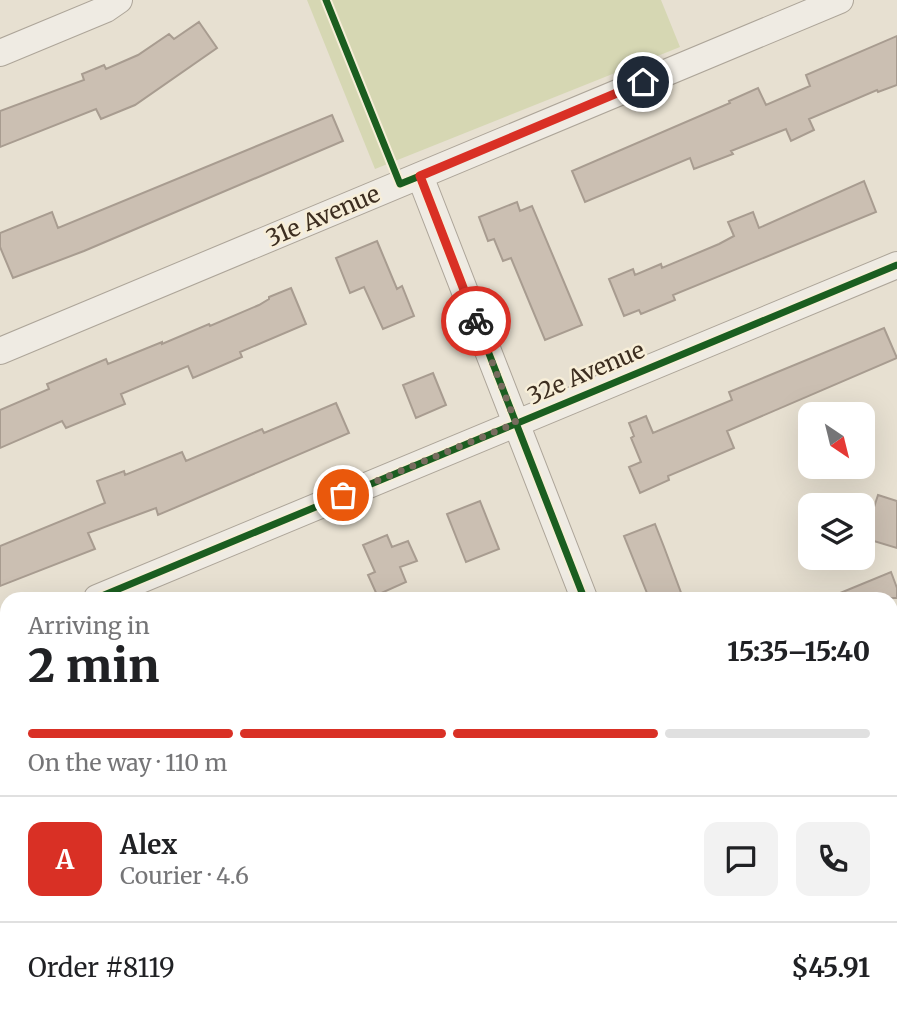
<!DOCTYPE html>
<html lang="en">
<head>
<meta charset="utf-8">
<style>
	body { margin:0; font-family:Merriweather,serif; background:#f2f2f2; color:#202124; height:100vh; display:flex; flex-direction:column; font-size:26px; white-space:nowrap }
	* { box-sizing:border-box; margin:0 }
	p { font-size:23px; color:#757577 }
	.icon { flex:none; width:38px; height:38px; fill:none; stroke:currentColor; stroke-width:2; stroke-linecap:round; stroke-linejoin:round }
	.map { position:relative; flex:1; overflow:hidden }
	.drawer { position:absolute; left:0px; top:592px; width:898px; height:436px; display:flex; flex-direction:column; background:#fff; border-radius:21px 21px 0 0; box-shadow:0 7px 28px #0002 }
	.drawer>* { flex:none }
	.needle { width:46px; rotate:145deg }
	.fabs { position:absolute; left:798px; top:402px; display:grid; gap:14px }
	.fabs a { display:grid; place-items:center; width:77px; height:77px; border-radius:14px; background:#fff; box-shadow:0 7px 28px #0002; font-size:35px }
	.pin { position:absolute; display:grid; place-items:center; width:60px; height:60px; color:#fff; margin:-30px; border:4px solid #fff; border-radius:50%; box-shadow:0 2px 7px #0007 }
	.courier { position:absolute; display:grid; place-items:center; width:70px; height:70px; margin:-35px; border:5px solid #d93025; border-radius:50%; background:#fff; color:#222; box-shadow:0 2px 9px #0007 }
	.summary em { font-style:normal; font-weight:800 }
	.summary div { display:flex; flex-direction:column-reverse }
	.summary { display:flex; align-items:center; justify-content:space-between; height:119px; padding:0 28px }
	h1 { font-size:46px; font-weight:800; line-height:52px }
	.bar { display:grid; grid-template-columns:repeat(4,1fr); gap:10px 7px; align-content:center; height:84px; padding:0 28px }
	.bar i { height:9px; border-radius:5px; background:#e0e0e0 }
	.bar .current { background:#d93025 }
	.bar p { grid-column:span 4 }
	.line { display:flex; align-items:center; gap:18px; padding:0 28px; border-top:2px solid #e0e0e0 }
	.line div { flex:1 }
	.round { display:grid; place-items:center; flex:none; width:74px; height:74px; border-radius:14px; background:#f2f2f2 }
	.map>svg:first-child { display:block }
	.green { fill:#d6d7b3 }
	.building { fill:#cbbfb2; stroke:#a89c90; stroke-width:2 }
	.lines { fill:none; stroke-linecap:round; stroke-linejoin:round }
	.minor-casing { stroke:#ada599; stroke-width:28 }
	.minor { stroke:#efebe3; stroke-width:26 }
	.cycleway-casing { stroke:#f7eed8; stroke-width:11 }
	.cycleway { stroke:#1b5e20; stroke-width:7 }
	.done { stroke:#786c5e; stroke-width:7; stroke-dasharray:0 12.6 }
	.route { stroke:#d93025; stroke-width:9 }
	.labels { text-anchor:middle; stroke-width:5; stroke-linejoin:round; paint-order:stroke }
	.street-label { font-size:23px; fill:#3d2e20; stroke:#f7eed8 }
</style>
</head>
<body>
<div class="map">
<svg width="897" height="1027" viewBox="0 0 897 1027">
	<rect width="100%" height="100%" fill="#e7e0d1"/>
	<!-- green -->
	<path class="green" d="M 307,0 L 661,0 L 680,47 L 375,169 Z
		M 7,941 L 7,1020 L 100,1020 L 103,1027 L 0,1027 L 0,944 Z"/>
	<!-- building -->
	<path class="building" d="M 199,22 L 217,48 L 135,105 L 101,119 L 96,109 L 0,147 L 0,111 L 84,80 L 82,74 L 104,65 L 106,69 L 138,55 L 169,34 L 174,39 Z
		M 897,36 L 897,85 L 878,92 L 877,90 L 809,119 L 814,130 L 791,141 L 786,129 L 731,151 L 733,154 L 694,169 L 690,158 L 585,202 L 572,171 L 730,103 L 729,101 L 758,88 L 766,105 L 810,86 L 806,75 Z
		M 332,115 L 343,141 L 84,251 L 13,278 L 0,247 L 0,233 L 52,212 L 58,228 Z
		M 864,181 L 876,212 L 673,295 L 675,300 L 641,314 L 639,310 L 624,316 L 609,279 L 633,269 L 635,275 L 661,264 L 662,268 L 719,244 L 734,236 L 728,222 L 753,212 L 759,228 Z
		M 517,202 L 520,211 L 532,206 L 582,325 L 545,340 L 511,258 L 503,261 L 494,239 L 488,241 L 479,217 Z
		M 377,241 L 397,289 L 402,286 L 414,316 L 383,329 L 364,287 L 350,293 L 336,258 Z
		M 291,288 L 306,324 L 240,352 L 242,357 L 193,378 L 188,366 L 121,394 L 125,404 L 66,428 L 62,421 L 0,448 L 0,410 L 49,389 L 47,384 L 106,359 L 108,364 L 162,342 L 162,344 L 209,324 L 210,326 L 259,305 L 269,299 L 269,297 Z
		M 884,328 L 897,358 L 727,431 L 734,448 L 668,476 L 669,480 L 640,493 L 629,467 L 641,462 L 631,438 L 634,436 L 629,423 L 646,416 L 653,433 L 732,400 L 729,392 Z
		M 433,373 L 446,405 L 416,418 L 403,385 Z
		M 336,403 L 349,433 L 158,515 L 156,508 L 88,533 L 95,549 L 0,586 L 0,546 L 105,503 L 97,481 L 124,471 L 125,475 L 182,452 L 186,461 L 262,429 L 264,433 Z
		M 878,495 L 897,501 L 897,548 L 864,538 Z
		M 480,501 L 499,549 L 466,562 L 447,514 Z
		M 655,524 L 664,547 L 683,598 L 649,598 L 624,536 Z
		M 387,535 L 392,547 L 408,541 L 417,561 L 400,567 L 406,582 L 377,595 L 368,575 L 375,572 L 363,545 Z
		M 891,572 L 897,588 L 897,598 L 828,598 Z"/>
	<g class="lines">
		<!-- minor casing -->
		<g class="minor-casing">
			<path id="minor" d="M 0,53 L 106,9 L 119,0
				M 420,176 L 584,598
				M 0,351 L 840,0
				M 97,598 L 897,265
				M 0,639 L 7,636
				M 0,920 L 7,917
				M 464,1020 L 466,1027
				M 749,1020 L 752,1027"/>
		</g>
		<!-- minor -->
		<use href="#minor" class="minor"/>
		<!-- cycleway casing -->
		<g class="cycleway-casing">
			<path id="cycleway" d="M 326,0 L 400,184 L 420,176 L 584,598
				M 97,598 L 897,265"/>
		</g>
		<!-- cycleway -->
		<use href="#cycleway" class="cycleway"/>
	</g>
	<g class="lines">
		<!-- done -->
		<path class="done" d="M 343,495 L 516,423 L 476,321"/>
		<!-- route -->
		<path class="route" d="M 476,321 L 420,176 L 643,82"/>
	</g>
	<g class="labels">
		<!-- street labels -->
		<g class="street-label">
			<text transform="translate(323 216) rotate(-23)" y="8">31e Avenue</text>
			<text transform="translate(586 373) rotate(-23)" y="8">32e Avenue</text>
		</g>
	</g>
</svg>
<div class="fabs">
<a><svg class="needle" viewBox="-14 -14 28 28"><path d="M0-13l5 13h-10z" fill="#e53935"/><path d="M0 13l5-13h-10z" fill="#757577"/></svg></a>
<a><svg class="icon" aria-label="layers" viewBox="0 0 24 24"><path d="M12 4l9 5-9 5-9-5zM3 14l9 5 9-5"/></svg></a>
</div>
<div class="pin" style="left:343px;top:495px;background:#ea580c"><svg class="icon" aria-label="bag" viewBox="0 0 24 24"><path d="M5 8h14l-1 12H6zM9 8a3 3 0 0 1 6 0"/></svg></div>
<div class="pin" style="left:643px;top:82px;background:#1f2937"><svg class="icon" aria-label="home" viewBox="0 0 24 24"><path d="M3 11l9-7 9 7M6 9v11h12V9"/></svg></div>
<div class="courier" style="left:476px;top:321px"><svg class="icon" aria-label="bike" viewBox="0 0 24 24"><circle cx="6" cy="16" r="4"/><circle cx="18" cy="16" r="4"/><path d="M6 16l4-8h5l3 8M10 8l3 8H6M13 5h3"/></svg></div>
<section class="drawer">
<div class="summary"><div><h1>2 min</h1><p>Arriving in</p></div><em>15:35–15:40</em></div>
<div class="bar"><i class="current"></i><i class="current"></i><i class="current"></i><i></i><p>On the way · 110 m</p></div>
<div class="line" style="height:126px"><b class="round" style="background:#d93025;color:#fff">A</b><div><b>Alex</b><p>Courier · 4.6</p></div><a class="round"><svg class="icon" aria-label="chat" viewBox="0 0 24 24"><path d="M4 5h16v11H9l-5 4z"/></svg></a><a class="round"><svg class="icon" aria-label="phone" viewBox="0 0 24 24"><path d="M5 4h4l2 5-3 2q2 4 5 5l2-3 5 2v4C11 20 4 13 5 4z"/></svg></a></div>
<div class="line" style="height:91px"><div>Order #8119</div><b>$45.91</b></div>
</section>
</div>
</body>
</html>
